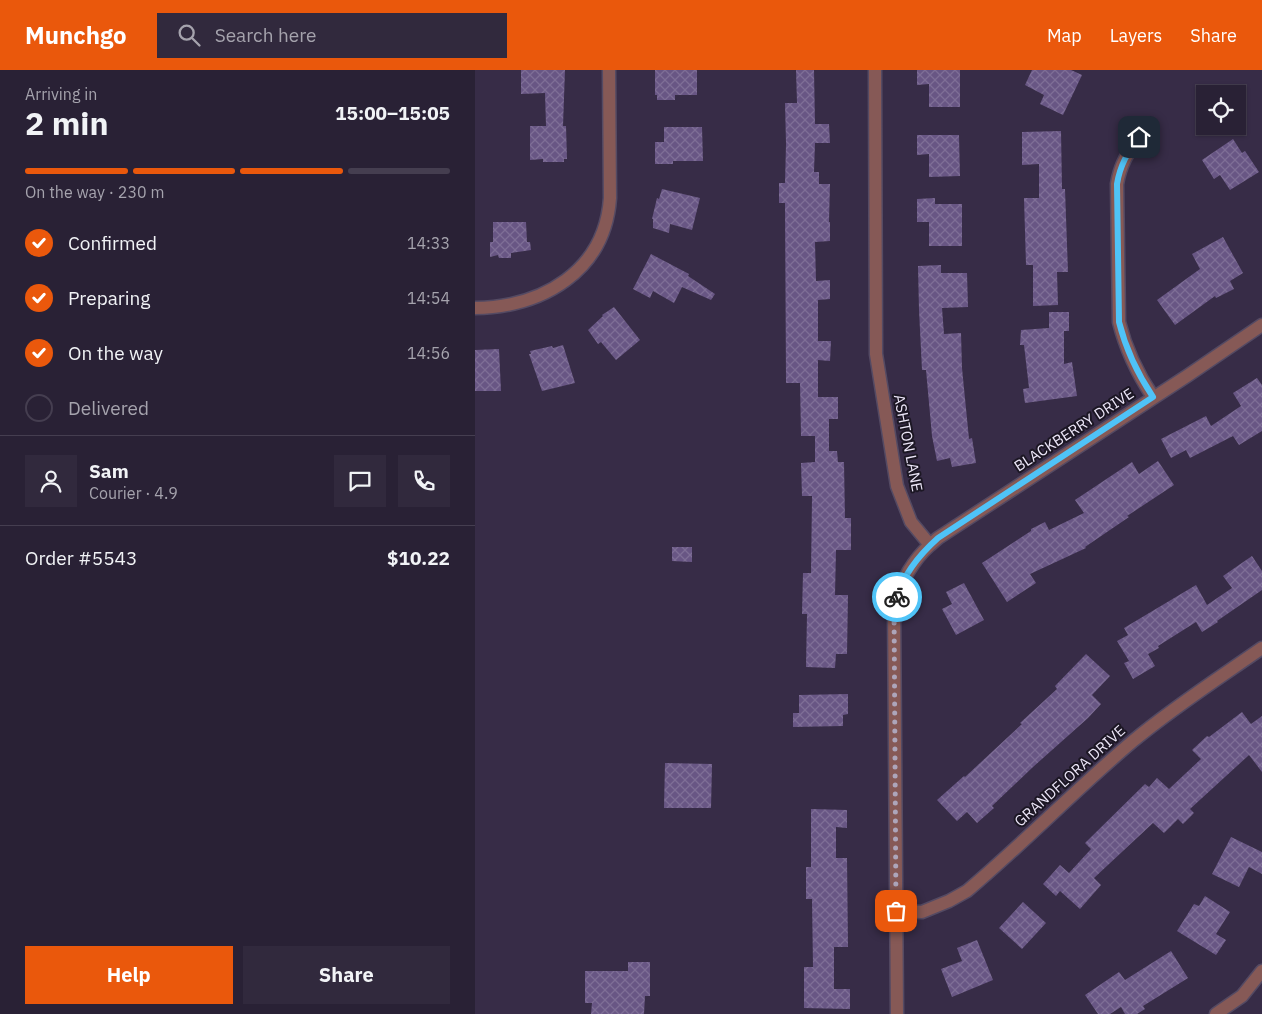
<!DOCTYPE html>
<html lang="en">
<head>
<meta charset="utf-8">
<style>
	body { margin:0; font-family:"IBM Plex Sans",sans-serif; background:#31293d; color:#f1f3f6; height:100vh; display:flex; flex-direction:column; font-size:19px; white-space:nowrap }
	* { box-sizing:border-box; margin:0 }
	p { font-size:16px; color:#a5a3ad }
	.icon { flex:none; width:28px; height:28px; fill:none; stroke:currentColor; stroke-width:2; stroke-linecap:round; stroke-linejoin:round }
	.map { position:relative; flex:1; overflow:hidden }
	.side { display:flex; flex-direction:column; background:#292135; width:475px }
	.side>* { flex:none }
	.buttons { position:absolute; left:721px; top:15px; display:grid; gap:10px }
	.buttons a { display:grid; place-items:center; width:50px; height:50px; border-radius:0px; background:#292135; box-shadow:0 1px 4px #0004,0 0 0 1px #453e50; font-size:25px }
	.pin { position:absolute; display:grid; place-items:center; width:42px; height:42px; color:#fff; margin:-21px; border-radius:10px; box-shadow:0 2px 8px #0006 }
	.courier { position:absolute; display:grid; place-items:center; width:50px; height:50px; margin:-25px; border:4px solid #4fc3f7; border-radius:50%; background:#fff; color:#222; box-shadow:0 1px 6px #0007 }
	.head em { font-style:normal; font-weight:700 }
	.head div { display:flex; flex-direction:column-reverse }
	.head { display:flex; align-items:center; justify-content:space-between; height:85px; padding:0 25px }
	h1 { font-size:32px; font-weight:700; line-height:38px }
	.bar { display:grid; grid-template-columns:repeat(4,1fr); gap:8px 5px; align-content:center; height:60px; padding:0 25px }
	.bar i { height:6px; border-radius:4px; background:#453e50 }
	.bar .selected { background:#ea580c }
	.bar p { grid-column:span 4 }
	.line { display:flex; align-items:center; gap:12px; padding:0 25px; border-top:1px solid #453e50 }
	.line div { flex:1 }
	.round { display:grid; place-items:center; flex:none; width:52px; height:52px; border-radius:0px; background:#31293d }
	ol { padding:0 25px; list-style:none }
	li { display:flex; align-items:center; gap:15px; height:55px }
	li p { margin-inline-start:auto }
	li .icon { padding:5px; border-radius:50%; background:#ea580c; color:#fff; stroke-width:4 }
	li:last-child { color:#a5a3ad }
	li i { width:28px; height:28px; border:2px solid #453e50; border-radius:50% }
	.cta { display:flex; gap:10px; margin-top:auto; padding:10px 25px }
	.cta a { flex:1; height:58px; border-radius:0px; background:#ea580c; color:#fff; font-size:20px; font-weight:700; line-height:58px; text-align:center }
	.cta a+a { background:#31293d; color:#f1f3f6 }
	header { display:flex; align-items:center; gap:30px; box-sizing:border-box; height:70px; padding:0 25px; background:#ea580c; color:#fff }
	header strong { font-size:24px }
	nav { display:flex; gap:28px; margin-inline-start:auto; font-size:18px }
	.search { width:350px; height:45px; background:#31293d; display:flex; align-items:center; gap:12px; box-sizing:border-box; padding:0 18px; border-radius:0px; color:#a5a3ad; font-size:19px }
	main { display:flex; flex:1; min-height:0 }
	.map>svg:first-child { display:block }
	.building { fill:url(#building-cross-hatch) }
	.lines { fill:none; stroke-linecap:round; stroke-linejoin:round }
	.street-casing { stroke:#544a63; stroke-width:15 }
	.street { stroke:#865956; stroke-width:12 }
	.done { stroke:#ada5ba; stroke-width:5; stroke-dasharray:0 9 }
	.route { stroke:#4fc3f7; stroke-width:6 }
	.labels { text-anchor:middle; stroke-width:4; stroke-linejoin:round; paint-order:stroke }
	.street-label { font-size:15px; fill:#ece6f8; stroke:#1c1724 }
</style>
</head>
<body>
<header>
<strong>Munchgo</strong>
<div class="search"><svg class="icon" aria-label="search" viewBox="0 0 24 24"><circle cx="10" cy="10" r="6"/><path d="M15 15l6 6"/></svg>Search here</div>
<nav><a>Map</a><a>Layers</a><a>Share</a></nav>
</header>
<main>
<section class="side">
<div class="head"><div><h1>2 min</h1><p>Arriving in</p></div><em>15:00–15:05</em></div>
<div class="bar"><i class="selected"></i><i class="selected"></i><i class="selected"></i><i></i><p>On the way · 230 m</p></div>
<ol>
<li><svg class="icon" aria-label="check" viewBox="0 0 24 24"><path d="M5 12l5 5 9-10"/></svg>Confirmed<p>14:33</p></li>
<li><svg class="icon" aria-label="check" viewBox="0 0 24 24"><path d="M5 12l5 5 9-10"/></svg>Preparing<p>14:54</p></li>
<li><svg class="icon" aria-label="check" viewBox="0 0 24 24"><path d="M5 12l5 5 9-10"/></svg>On the way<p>14:56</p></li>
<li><i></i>Delivered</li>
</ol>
<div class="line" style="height:90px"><a class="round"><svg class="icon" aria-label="person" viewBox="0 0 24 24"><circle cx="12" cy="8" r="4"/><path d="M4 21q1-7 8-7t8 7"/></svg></a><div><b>Sam</b><p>Courier · 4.9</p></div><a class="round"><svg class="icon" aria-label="chat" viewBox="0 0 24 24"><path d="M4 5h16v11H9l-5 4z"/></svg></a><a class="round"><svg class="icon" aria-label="phone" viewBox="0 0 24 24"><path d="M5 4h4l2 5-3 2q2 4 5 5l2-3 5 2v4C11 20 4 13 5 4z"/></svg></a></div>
<div class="line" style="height:65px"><div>Order #5543</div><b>$10.22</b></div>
<div class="cta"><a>Help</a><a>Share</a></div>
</section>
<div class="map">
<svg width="787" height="944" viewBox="0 0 787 944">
	<defs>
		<pattern id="building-cross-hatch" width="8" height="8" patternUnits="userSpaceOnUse" patternTransform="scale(1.25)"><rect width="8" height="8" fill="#685684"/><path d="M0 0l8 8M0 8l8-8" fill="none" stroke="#7e6e96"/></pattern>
	</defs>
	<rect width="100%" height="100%" fill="#372c47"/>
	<!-- building -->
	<path class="building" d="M 46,0 L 90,0 L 88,56 L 91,56 L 92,89 L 89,89 L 89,92 L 68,92 L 68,89 L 55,90 L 55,56 L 71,56 L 70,23 L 46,24 Z
		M 180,0 L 222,0 L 222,25 L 200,25 L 200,30 L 182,30 L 182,25 L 180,25 Z
		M 321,0 L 339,0 L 340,54 L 354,54 L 355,73 L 340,73 L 339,102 L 344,102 L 344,114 L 355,114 L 354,152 L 355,152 L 355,171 L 340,172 L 341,211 L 355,210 L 355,229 L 343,230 L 343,271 L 356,271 L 355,291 L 343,290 L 343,327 L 363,327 L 363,349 L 354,349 L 354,381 L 362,381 L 363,392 L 369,392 L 370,448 L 376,448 L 376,480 L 361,480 L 360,525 L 373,525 L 372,584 L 361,584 L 360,598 L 331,597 L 332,544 L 327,544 L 328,503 L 336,503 L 337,426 L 327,426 L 326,393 L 340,392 L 340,366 L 326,366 L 325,313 L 311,313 L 310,133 L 304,133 L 304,113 L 310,113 L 311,74 L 310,33 L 322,33 Z
		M 442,0 L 485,0 L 485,37 L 454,37 L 454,14 L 442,15 Z
		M 557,0 L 596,0 L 607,5 L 588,45 L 565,34 L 569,25 L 550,15 Z
		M 189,57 L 227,57 L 228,91 L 198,91 L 198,94 L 180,94 L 180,72 L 189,72 Z
		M 586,61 L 587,119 L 590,119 L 593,202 L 582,202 L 583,235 L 558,236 L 558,195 L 551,195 L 549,128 L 564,128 L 564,94 L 547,95 L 547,62 Z
		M 442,65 L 484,65 L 485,106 L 454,107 L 454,84 L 442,85 Z
		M 758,69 L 767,83 L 770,81 L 784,102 L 755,120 L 745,105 L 739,109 L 727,90 Z
		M 187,119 L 225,128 L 217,160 L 195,154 L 194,163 L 178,158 L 178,149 L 177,149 L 182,128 L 184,129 Z
		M 460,128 L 460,134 L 487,134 L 487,176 L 454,176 L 454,152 L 442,152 L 442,129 Z
		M 18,152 L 51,152 L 52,172 L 55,172 L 56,180 L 36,183 L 36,188 L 24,188 L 23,185 L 15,187 L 15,172 L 18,172 Z
		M 748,167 L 768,203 L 755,211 L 759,219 L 741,228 L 740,226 L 700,255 L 682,230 L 725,199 L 717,184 Z
		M 176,184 L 214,204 L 213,206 L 240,224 L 236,230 L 207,217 L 199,233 L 178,221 L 175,228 L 158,219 Z
		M 466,195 L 466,203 L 492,203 L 493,237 L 467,238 L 469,264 L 486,263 L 487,298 L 494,369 L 497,368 L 501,393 L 477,397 L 475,388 L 462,391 L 457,366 L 451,300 L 447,300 L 444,240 L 443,196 Z
		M 139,237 L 165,270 L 141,290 L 126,272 L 123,274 L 113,260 L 128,246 L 127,245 Z
		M 574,242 L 594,242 L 594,261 L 589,261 L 589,294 L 597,292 L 602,326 L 550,333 L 548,319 L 554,318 L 549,275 L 545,275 L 546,260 L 574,258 Z
		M 88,275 L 100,313 L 67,321 L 54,284 L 56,284 L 55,281 L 77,276 L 78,278 Z
		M 24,279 L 26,321 L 0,321 L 0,280 Z
		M 782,308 L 787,315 L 787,361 L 764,375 L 758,366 L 715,388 L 711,380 L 696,388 L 686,369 L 731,346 L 736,356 L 766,336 L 758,323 Z
		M 683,391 L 699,415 L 652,446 L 654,447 L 610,477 L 611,478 L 555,504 L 561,513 L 532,532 L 507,493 L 556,461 L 556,459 L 570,452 L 574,460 L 609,443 L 600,430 L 657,392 L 664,404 Z
		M 197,477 L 217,477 L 217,492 L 197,491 Z
		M 777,486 L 787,501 L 787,520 L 742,551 L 743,552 L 727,562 L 721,552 L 683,576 L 684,578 L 673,584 L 680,596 L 658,609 L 649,593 L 654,591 L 642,571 L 653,565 L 649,558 L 721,515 L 732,535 L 757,518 L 748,506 Z
		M 489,513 L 509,550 L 481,565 L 467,539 L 477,534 L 471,522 Z
		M 611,584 L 635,606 L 617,625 L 626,634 L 613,648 L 558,697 L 517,736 L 519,738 L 502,753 L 492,742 L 482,751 L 462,730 L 489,706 L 490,707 L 547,654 L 545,653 L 582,619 L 580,616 Z
		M 373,624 L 373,644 L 368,645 L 368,656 L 318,657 L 318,643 L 324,643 L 324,625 Z
		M 767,642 L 776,654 L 787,646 L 787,702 L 774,685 L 715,739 L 719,743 L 708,754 L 703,749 L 689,763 L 678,753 L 619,808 L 626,815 L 605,839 L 585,821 L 581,826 L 568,814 L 585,795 L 594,803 L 616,779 L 610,773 L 670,714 L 674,717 L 682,708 L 694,719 L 726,689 L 717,680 L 732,666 L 734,667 Z
		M 190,693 L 237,694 L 236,738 L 189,738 Z
		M 336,739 L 372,740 L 372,758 L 361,757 L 361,788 L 372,788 L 373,877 L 359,877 L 359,919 L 375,919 L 375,939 L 329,938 L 329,897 L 338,897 L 337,829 L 331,829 L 331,797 L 336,797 Z
		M 756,767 L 787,782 L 787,804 L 774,797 L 764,817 L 737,804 Z
		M 730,826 L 755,842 L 741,864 L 751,870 L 741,885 L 702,861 L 719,834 L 724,836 Z
		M 548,832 L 571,853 L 547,879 L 524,858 Z
		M 502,870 L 518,910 L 477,927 L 466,899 L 487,891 L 482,878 Z
		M 696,881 L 713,908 L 668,936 L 670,939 L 662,944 L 650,944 L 646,937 L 635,944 L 623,944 L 610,925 L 644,902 L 650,910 Z
		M 153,892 L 175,892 L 175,926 L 170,926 L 169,944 L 116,944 L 117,933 L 110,933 L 110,901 L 153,901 Z"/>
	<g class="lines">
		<!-- street casing -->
		<g class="street-casing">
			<path id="street" d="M 400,0 L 401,284 L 422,416 L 436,452 L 455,475 C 437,491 426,512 419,535 L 422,944
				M 664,67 C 653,82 645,95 642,114 L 644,252 C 651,280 662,303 678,327
				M 0,238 C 68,237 130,201 135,128 L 134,0
				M 455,475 L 463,468 L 712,306 L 787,255
				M 421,841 L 447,842 L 474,831 L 492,821 C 549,773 601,719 658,671 C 699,637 744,608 787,578
				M 741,944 L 767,926 L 787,901"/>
		</g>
		<!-- street -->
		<use href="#street" class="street"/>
	</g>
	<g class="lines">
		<!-- done -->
		<path class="done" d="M 421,841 L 419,535 L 422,527"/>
		<!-- route -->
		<path class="route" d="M 422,527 C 429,503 444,485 463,468 L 678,327 C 662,303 651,280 644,252 L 642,114 C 645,95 653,82 664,67"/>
	</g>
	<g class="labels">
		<!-- street labels -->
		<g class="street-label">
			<text transform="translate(599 360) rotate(-33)" y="5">BLACKBERRY DRIVE</text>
			<text transform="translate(433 373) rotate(79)" y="5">ASHTON LANE</text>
			<text transform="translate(595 706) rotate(-42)" y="5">GRANDFLORA DRIVE</text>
		</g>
	</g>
</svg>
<div class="buttons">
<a><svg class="icon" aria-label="locate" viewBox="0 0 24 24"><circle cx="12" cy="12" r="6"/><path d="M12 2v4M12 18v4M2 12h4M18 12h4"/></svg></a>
</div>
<div class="pin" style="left:421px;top:841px;background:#ea580c"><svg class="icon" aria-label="bag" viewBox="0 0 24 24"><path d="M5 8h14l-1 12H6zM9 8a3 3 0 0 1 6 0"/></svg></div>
<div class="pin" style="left:664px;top:67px;background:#1f2937"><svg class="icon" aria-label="home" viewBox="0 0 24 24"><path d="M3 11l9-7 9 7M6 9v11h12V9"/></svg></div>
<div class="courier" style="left:422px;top:527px"><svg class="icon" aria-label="bike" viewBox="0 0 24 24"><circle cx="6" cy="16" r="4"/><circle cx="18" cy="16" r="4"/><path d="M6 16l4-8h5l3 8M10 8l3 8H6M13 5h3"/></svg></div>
</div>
</main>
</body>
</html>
